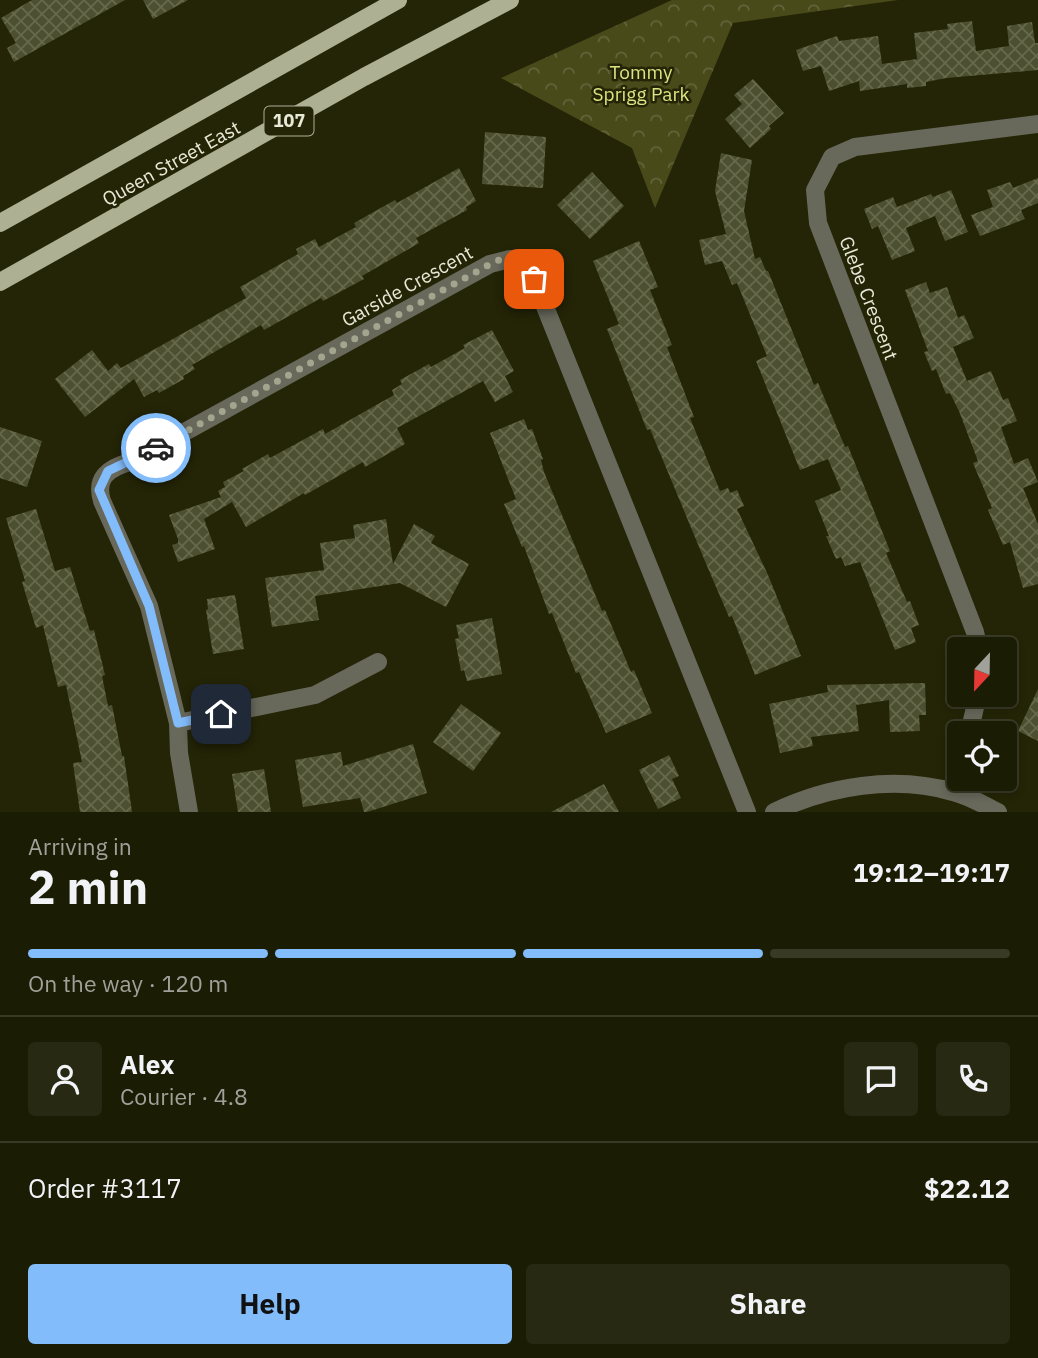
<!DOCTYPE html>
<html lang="en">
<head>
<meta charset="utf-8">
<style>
	body { margin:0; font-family:"IBM Plex Sans",sans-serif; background:#282913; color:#f1f3f6; height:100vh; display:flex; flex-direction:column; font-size:26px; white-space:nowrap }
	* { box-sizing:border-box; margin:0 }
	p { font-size:23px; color:#a0a19a }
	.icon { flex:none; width:38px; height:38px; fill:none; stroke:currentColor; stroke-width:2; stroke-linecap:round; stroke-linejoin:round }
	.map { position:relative; height:812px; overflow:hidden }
	.panel { display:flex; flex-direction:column; background:#1b1c04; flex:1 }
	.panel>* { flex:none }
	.needle { width:46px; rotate:202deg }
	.controls { position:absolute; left:947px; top:637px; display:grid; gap:14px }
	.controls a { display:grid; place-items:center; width:70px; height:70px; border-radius:7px; background:#1b1c04; box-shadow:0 4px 10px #0003,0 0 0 2px #393a26; font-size:35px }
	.pin { position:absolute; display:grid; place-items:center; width:60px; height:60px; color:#fff; margin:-30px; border-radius:14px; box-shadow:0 4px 10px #0006 }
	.courier { position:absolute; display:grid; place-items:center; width:70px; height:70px; margin:-35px; border:5px solid #83bcfb; border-radius:50%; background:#fff; color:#222; box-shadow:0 2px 9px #0007 }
	.overview em { font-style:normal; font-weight:700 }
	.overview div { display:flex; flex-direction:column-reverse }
	.overview { display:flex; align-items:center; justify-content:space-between; height:119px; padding:0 28px }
	h1 { font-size:46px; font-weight:700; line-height:52px }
	.bar { display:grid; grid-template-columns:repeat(4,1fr); gap:10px 7px; align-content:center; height:84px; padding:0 28px }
	.bar i { height:9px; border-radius:5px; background:#393a26 }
	.bar .current { background:#83bcfb }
	.bar p { grid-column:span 4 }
	.line { display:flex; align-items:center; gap:18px; padding:0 28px; border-top:2px solid #393a26 }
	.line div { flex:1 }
	.round { display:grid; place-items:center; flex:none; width:74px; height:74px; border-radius:7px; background:#282913 }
	.button { display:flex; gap:14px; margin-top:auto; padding:14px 28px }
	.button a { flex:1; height:80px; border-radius:7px; background:#83bcfb; color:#111; font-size:28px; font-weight:700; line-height:80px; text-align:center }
	.button a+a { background:#282913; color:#f1f3f6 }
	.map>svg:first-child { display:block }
	.park { fill:url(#park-crowns) }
	.building { fill:url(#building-cross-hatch) }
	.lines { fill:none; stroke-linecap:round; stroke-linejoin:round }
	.minor { stroke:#68695b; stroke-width:18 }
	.primary { stroke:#adb092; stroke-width:18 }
	.done { stroke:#a3a58e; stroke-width:7; stroke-dasharray:0 12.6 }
	.route { stroke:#83bcfb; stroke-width:9 }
	.labels { text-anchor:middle; stroke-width:5; stroke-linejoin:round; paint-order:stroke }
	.shield { fill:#242506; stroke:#adaf98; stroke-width:2 }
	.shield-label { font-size:18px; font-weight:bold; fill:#e8ead7 }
	.park-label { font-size:19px; fill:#dce381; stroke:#242506 }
	.street-label { font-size:19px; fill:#e8ead7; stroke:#242506 }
</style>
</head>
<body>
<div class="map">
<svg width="1038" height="812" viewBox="0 0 1038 812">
	<defs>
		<pattern id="park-crowns" width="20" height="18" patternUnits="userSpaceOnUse" patternTransform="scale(1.75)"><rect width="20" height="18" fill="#484a1a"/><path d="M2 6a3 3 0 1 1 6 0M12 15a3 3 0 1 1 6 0" fill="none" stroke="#62643b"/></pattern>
		<pattern id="building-cross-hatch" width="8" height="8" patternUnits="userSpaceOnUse" patternTransform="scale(1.75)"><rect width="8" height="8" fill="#4d5030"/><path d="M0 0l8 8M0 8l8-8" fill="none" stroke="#67694d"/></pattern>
	</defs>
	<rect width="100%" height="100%" fill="#242506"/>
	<!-- park -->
	<path class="park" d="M 672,0 L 898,0 L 733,23 L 655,208 L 632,148 L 501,78 Z"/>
	<!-- building -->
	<path class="building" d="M 32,0 L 125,0 L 14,62 L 7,48 L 16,43 L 1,18 Z
		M 143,0 L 188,0 L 153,19 Z
		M 972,21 L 976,51 L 1009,46 L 1007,26 L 1032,22 L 1035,43 L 1038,43 L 1038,70 L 946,78 L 926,82 L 926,86 L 907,88 L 907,84 L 860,91 L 859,81 L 829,91 L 821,66 L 803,71 L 796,50 L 837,36 L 839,41 L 878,36 L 882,64 L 917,59 L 914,33 L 948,29 L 947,24 Z
		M 753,79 L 784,113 L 769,126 L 771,129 L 750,148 L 725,119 L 742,104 L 734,95 Z
		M 485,132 L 546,137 L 543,188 L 482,184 Z
		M 721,153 L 752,160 L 744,211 L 755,259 L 760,257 L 766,271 L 768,271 L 814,385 L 818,383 L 845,447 L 848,446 L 890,551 L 886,553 L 907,602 L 910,601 L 919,625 L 911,628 L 916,642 L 895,650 L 860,562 L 845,566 L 841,557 L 836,559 L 826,536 L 829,536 L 815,501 L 841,490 L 828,459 L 800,470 L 756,361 L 767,356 L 737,283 L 732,285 L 722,261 L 705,265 L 699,240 L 726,234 L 715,191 Z
		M 459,168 L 476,201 L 466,207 L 467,210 L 416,238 L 419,243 L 362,276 L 364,279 L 323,301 L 321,298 L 264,330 L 261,325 L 192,365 L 195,369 L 183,376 L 184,379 L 159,393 L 157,390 L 144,397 L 134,379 L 85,417 L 55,379 L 92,350 L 108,371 L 117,363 L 121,368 L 246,298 L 240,287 L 298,254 L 296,249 L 315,239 L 319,247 L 356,227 L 354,223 L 395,200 L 397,203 Z
		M 592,172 L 624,206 L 590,239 L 557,205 Z
		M 1038,178 L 1038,203 L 1021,210 L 1025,219 L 980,236 L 971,215 L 993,207 L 987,190 L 1010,182 L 1013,188 Z
		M 951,190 L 968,232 L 945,241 L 935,216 L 906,228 L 915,251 L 892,260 L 878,226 L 872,229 L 864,209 L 893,197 L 897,207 L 931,194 L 933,197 Z
		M 639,241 L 658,287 L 650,290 L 672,345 L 667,347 L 694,417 L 690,418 L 720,491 L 728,488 L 730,493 L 737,490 L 744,506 L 737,509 L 768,575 L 801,656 L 755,675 L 732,616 L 729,617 L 707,566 L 650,429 L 647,430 L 607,329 L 619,324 L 593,261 Z
		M 926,282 L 930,293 L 947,287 L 958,318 L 964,315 L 974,338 L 953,347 L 967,381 L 991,371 L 1003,400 L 1008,398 L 1017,421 L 1001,427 L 1014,464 L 1028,458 L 1038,482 L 1023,488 L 1038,524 L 1038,584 L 1023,588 L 1010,542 L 1003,545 L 988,510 L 992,508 L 973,463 L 978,461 L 959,411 L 950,393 L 946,394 L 936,369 L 932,371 L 924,352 L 928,351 L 905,290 Z
		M 492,330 L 514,371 L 505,376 L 513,392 L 495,402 L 483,381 L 397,428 L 405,444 L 365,467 L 363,462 L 305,495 L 304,493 L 246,527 L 232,502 L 204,519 L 215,549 L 178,562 L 172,545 L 178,543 L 178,539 L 169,515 L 221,497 L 218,491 L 225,487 L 223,482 L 244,471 L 242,469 L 268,454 L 270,458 L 323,429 L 325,434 L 394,395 L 392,390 L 402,384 L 400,380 L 429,364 L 431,367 L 465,348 L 463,345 Z
		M 524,419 L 528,430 L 532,429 L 543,459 L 541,460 L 544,472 L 602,611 L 605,610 L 631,672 L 634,670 L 652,713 L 606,733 L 579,672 L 576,673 L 552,613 L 549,614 L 524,546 L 522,547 L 504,504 L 516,499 L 490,433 Z
		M 0,427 L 42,441 L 27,487 L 0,478 Z
		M 36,509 L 55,571 L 70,567 L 90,631 L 94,630 L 105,675 L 102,676 L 108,706 L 112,705 L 122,756 L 124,756 L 132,812 L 80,812 L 73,763 L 82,762 L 66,685 L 58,687 L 43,625 L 36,628 L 22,582 L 25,581 L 6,518 Z
		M 386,519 L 393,564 L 414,524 L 435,536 L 431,543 L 469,564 L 446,607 L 400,583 L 315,596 L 319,620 L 272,627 L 265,578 L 324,570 L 320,543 L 355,538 L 353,525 Z
		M 235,595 L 244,649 L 213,654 L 206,610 L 208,609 L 207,599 Z
		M 492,618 L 502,674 L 467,681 L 464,670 L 461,671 L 455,639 L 459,638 L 456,625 Z
		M 925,683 L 926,715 L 919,715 L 920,731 L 890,732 L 889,700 L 856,705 L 859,731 L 811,737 L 813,746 L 780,753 L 769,704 L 828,692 L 827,685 Z
		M 1038,689 L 1038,741 L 1018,731 Z
		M 461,704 L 501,733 L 473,771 L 433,742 Z
		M 413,744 L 427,793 L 367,812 L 364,812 L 360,798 L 303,807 L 295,760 L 341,752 L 343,766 Z
		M 669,755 L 679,776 L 672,779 L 681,798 L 658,809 L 639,770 Z
		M 264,769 L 271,812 L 238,812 L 232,774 Z
		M 604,784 L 619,812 L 551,812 Z"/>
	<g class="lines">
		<!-- minor -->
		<path class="minor" d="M 979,649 L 975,632 L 818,223 L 815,190 L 832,157 L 855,147 L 1038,124
			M 178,723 L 315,695 L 378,662
			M 969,733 L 978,695
			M 954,792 L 959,771
			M 189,812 L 179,753 L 178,723 L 149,606 L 102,501 C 95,478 108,468 130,462 L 490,264 L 510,259 L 525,266 L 534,279 L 747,812
			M 774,812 C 828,786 895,775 953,792 C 969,796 984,805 998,812"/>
		<!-- primary -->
		<path class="primary" d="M 0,223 L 398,0
			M 0,282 L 364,77 L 510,0"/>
	</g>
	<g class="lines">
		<!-- done -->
		<path class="done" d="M 156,448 L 496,261 C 514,255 525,264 534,279"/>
		<!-- route -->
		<path class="route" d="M 156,448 L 108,471 L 99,490 L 149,606 L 178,723 L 221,714"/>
	</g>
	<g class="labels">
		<!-- shield labels -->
		<rect class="shield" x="264.5" y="106.5" width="49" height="29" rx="5"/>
		<g class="shield-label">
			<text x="289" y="127">107</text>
		</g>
		<!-- park labels -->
		<g class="park-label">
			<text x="641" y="79">Tommy<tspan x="641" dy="22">Sprigg Park</tspan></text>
		</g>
		<!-- street labels -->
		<g class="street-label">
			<text transform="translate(171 163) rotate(-29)" y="7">Queen Street East</text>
			<text transform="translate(407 286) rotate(-29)" y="7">Garside Crescent</text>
			<text transform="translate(869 298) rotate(69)" y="7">Glebe Crescent</text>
		</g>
	</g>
</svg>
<div class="controls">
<a><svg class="needle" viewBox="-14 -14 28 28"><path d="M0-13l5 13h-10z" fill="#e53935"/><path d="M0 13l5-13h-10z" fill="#a0a19a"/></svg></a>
<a><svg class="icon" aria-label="locate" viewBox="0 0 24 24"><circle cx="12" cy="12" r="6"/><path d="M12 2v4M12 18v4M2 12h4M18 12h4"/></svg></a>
</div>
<div class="pin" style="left:534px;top:279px;background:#ea580c"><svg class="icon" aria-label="bag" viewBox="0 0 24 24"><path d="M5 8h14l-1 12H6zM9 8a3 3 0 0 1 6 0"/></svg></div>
<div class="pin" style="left:221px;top:714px;background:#1f2937"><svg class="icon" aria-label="home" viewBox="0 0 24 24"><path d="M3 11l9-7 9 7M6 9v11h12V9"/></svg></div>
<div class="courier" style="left:156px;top:448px"><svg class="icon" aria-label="car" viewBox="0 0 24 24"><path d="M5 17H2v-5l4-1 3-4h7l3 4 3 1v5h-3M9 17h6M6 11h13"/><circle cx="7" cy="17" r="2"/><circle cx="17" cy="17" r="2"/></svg></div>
</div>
<section class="panel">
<div class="overview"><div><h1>2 min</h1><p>Arriving in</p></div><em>19:12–19:17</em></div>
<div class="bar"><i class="current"></i><i class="current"></i><i class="current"></i><i></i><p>On the way · 120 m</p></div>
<div class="line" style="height:126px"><a class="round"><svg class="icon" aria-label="person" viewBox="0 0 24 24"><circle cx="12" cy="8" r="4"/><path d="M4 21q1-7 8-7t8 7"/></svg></a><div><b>Alex</b><p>Courier · 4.8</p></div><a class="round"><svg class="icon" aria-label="chat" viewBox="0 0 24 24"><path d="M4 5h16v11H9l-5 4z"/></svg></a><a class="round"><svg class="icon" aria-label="phone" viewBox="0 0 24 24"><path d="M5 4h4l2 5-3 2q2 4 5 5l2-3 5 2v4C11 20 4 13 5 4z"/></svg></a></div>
<div class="line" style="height:91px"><div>Order #3117</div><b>$22.12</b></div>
<div class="button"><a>Help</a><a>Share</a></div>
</section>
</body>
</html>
